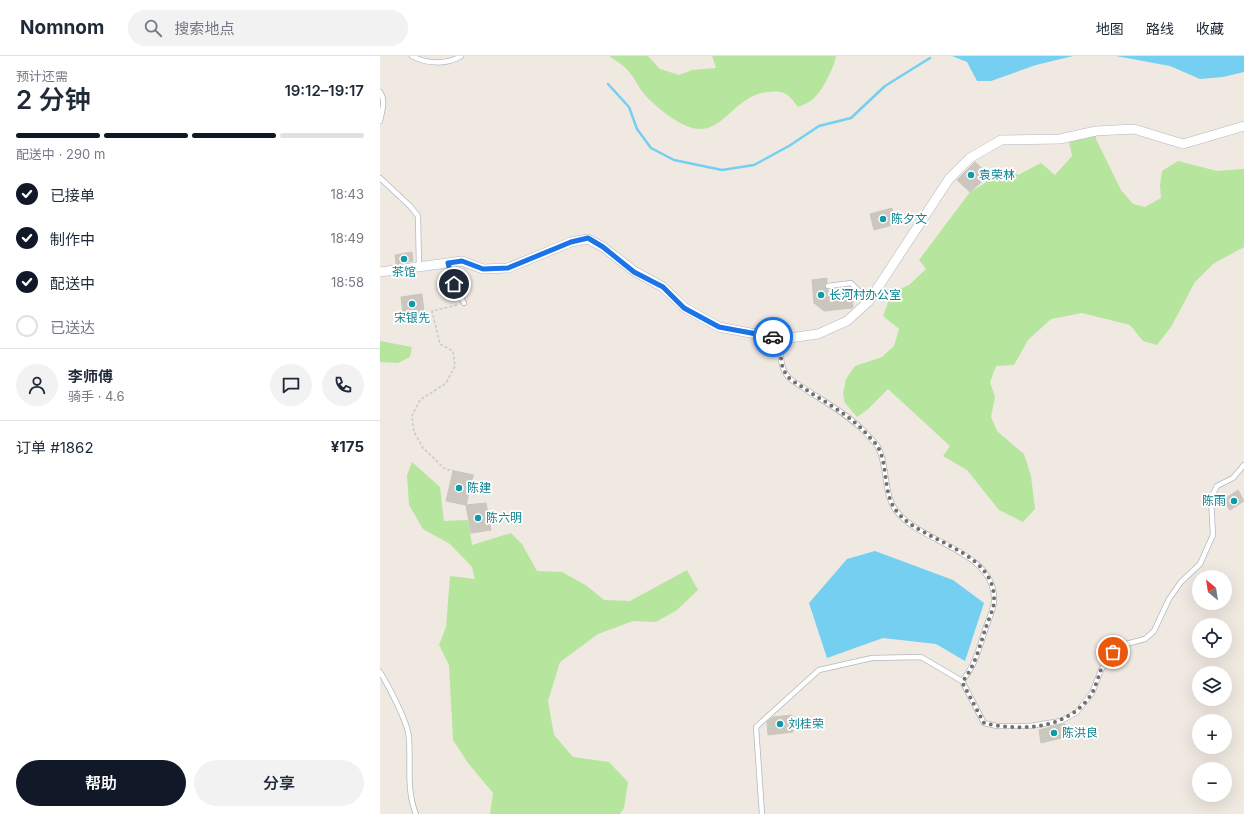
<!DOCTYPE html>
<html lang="zh">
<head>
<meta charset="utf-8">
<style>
	body { margin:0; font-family:Inter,"Noto Sans SC",sans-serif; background:#f2f2f3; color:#1f2937; height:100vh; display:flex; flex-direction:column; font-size:15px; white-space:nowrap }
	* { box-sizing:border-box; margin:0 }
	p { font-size:13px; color:#747a83 }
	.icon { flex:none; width:22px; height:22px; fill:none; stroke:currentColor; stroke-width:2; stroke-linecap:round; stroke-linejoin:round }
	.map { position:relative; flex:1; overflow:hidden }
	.side { display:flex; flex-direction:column; background:#fff; width:380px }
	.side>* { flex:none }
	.needle { width:26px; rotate:330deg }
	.fabs { position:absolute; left:812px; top:514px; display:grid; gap:8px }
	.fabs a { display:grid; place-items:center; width:40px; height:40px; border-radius:50%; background:#fff; box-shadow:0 4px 16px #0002; font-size:20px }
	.pin { position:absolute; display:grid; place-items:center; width:34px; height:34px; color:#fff; margin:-17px; border:2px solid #fff; border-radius:50%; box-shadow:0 1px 4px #0007 }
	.courier { position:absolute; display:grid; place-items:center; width:40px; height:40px; margin:-20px; border:3px solid #1a73e8; border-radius:50%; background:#fff; color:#222; box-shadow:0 1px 5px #0007 }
	.head em { font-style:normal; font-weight:600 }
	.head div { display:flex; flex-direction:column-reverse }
	.head { display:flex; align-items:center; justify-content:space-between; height:68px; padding:0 16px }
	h1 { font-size:26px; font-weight:600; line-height:30px }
	.bar { display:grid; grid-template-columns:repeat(4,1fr); gap:6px 4px; align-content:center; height:48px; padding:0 16px }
	.bar i { height:5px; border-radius:3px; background:#e0e1e3 }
	.bar .on { background:#111827 }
	.bar p { grid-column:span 4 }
	.line { display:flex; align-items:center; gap:10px; padding:0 16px; border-top:1px solid #e0e1e3 }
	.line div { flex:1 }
	.round { display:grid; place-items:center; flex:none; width:42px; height:42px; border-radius:21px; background:#f2f2f3 }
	ol { padding:0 16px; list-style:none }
	li { display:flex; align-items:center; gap:12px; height:44px }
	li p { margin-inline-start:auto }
	li .icon { padding:4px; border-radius:50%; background:#111827; color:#fff; stroke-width:4 }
	li:last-child { color:#747a83 }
	li i { width:22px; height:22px; border:2px solid #e0e1e3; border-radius:50% }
	.primary-button { display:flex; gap:8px; margin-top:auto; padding:8px 16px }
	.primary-button a { flex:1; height:46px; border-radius:24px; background:#111827; color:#fff; font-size:16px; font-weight:600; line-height:46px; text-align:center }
	.primary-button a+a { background:#f2f2f3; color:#1f2937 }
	header { display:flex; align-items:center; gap:24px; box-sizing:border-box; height:56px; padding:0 20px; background:#fff; border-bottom:1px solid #e0e1e3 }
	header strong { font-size:19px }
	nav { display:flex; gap:22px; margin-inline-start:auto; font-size:14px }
	.search { width:280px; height:36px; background:#f2f2f3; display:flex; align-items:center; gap:10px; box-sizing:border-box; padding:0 14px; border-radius:22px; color:#747a83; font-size:15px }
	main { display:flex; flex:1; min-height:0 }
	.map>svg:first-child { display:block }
	.green { fill:#b6e59e }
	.water { fill:#75cff0 }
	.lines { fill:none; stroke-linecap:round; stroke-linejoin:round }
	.stream { stroke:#75cff0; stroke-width:2.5 }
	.building { fill:#cbc7bf; stroke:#cbc5ba }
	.lane-casing { stroke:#b4b7c1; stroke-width:6 }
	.street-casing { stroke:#b4b7c1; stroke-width:10 }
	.path { stroke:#c9c9c9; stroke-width:1.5; stroke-dasharray:3 2; stroke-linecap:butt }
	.lane { stroke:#fff; stroke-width:4.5 }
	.street { stroke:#fff; stroke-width:9 }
	.done { stroke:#726f6d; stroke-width:4; stroke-dasharray:0 7.2 }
	.route { stroke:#1a73e8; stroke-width:5 }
	.culture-dot { fill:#0f9aa8; stroke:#fff; stroke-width:1.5 }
	.labels { text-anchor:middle; stroke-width:3.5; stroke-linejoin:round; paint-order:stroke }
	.culture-label { font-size:12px; fill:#0d838f; stroke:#fff; text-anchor:start }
</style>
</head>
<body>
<header>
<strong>Nomnom</strong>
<div class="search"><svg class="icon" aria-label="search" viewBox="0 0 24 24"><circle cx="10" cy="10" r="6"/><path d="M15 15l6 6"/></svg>搜索地点</div>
<nav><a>地图</a><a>路线</a><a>收藏</a></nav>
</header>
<main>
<section class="side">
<div class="head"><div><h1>2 分钟</h1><p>预计还需</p></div><em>19:12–19:17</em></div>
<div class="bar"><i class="on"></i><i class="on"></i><i class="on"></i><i></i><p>配送中 · 290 m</p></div>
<ol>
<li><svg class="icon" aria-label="check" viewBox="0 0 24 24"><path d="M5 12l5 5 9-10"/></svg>已接单<p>18:43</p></li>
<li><svg class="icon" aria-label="check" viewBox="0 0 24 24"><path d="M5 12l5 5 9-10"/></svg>制作中<p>18:49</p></li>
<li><svg class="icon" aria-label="check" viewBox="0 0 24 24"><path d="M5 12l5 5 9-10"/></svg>配送中<p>18:58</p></li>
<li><i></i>已送达</li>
</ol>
<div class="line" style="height:72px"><a class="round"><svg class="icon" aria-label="person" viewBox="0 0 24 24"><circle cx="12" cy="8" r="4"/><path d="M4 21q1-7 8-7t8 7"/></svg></a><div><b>李师傅</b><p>骑手 · 4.6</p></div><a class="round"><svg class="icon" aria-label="chat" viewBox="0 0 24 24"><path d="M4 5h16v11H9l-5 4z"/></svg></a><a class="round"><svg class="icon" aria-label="phone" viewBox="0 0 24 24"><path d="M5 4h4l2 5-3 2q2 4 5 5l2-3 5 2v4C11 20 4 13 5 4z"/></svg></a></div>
<div class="line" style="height:52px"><div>订单 #1862</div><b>¥175</b></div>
<div class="primary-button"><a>帮助</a><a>分享</a></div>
</section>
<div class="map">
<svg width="864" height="758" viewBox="0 0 864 758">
	<rect width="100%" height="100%" fill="#efe9e1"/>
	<!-- green -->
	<path class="green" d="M 229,0 L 268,0 L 280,13 L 299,19 L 312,14 L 336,12 L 332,0 L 456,0 C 454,12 442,36 432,44 C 428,47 422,49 418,51 C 408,38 405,34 388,36 C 359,38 346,70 323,73 C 304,75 277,52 266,40 C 259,33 256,24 250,17 C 245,10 236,5 229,0 Z
		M 716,75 L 716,83 L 741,134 L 753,148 L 765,151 L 781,142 L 780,129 L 782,115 L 798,105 L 837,115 L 864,113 L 864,191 L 833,208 L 815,226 L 791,271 L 777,289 L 763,285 L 750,269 L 702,257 L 671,263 L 648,284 L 634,309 L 616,310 L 610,326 L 615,341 L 611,361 L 617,375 L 644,398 L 651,420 L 655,453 L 643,466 L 619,454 L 587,414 L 563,400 L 570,390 L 508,333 L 487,354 L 477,361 L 465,347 L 463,338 L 466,323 L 475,310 L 502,301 L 514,290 L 519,273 L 503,260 L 512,236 L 529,229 L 546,213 L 539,204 L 590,136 L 630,112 L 638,119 L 661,107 L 675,119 L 692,100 L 688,81 Z
		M 0,285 L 32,291 L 30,301 L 18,307 L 0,306 Z
		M 32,406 L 60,431 L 64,465 L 88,464 L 92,489 L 131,477 L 142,488 L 157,515 L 182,516 L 207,530 L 224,544 L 250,545 L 307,514 L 318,534 L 297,554 L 276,566 L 253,565 L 218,578 L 180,606 L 168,645 L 174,679 L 193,701 L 229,706 L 248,726 L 244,752 L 240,758 L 110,758 L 113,737 L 88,707 L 73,684 L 69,609 L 59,589 L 66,571 L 70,520 L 95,523 L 92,511 L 70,488 L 43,473 L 29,449 L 27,419 Z"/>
	<!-- water -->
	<path class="water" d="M 572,0 L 693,0 L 656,9 L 611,25 L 597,25 L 587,6 Z
		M 736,0 L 864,0 L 864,16 L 843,21 L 820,23 L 790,10 Z
		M 495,495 L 573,524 L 604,547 L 585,605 L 556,588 L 503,582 L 447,602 L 429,547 L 467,503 Z"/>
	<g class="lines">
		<!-- stream -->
		<path class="stream" d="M 228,28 L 249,51 L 257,73 L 271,92 L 294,104 L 342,114 L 374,109 L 409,90 L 439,70 L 471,62 L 505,30 L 550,2"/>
	</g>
	<!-- building -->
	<path class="building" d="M 595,106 L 609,119 L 590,136 L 577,124 Z
		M 512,152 L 516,168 L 494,174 L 490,158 Z
		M 32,196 L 33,205 L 16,208 L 15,199 Z
		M 447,222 L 447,226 L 444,230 L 448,234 L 449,240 L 472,238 L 473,251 L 472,252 L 444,255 L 434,247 L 432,224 Z
		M 42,238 L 44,256 L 23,258 L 21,241 Z
		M 73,415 L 93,419 L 86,449 L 66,445 Z
		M 858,434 L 864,445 L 850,454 L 843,444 Z
		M 106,447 L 111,474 L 91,477 L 86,449 Z
		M 412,659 L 413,676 L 388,679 L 387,666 L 393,661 Z
		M 683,668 L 685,668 L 689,680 L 661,687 L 659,674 Z"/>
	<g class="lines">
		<!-- lane casing -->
		<g class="lane-casing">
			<path id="lane" d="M 32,0 C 46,8 67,9 81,0
				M 0,36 C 6,44 2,55 0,65
				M 0,122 L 30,150 L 38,160 L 39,211
				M 68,207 L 74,228 L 84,247
				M 448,230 L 471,227 L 489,245
				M 402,283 C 401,296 399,307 406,318 C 409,324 420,329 425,333 C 445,346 467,358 484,375 C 488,380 495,386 498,391 C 509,412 502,439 518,457 C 543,487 613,495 614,542 C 615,551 609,562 606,571 C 600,589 595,611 582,625 L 604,667 L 617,670 L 650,670 L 681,665 L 697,656 L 712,637 L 721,614 L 733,596 L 746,588 L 765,583 L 774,575 L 789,543 L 801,526 L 820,508 L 833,479 L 831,442 L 837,430 L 853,422 L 864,409
				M 0,616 C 8,629 29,668 29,683 C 31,708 26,734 36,758
				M 382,758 L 376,671 L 439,614 L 492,602 L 541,601 L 582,625"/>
		</g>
		<!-- street casing -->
		<g class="street-casing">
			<path id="street" d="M 0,216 L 82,205 L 103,213 L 128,212 L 191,186 L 208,183 L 223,191 L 254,215 L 283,231 L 305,252 L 339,271 L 402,283 L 438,278 L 467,265 L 489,245 L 569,123 L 590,102 L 621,84 L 680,83 L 716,75 L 754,73 L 803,88 L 864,70"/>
		</g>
		<!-- path -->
		<path class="path" d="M 77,249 L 52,255 L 60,288 L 73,295 L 75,310 L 66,327 L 40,344 L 32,360 L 34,376 L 43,392 L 65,413 L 93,419 L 86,449"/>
		<!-- lane -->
		<use href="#lane" class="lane"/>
		<!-- street -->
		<use href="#street" class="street"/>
	</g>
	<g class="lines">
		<!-- done -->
		<path class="done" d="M 393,281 L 402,283 C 401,296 399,307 406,318 C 409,324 420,329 425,333 C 445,346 467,358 484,375 C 488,380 495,386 498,391 C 509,412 502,439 518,457 C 544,487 613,494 614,542 C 615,551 609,562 606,571 C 600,589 595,611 582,626 L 604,667 C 641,676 691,673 712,637 C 716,630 718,621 721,614 C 724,608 729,602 733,596"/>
		<!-- route -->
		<path class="route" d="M 74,228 L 68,207 L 82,205 L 103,213 L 128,212 L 191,186 L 208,182 L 223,191 L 254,216 L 283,231 L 304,252 L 339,271 L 393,281"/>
	</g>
	<!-- markers -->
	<g class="culture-dot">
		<circle cx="591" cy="119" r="4"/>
		<circle cx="503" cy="163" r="4"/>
		<circle cx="24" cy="203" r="4"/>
		<circle cx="441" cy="239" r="4"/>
		<circle cx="32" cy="248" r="4"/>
		<circle cx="79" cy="432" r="4"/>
		<circle cx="854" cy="445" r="4"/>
		<circle cx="98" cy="462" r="4"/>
		<circle cx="400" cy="668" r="4"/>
		<circle cx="674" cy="677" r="4"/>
	</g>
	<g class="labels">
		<!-- culture labels -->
		<g class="culture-label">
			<text x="599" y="123">袁荣林</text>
			<text x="511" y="167">陈夕文</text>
			<text x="24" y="220" text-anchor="middle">茶馆</text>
			<text x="449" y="243">长河村办公室</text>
			<text x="32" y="266" text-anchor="middle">宋银先</text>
			<text x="87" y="436">陈建</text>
			<text x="846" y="449" text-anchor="end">陈雨</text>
			<text x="106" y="466">陈六明</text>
			<text x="408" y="672">刘桂荣</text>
			<text x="682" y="681">陈洪良</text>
		</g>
	</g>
</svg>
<div class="fabs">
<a><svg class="needle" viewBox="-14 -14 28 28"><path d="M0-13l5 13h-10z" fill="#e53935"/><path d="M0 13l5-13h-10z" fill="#747a83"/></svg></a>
<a><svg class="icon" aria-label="locate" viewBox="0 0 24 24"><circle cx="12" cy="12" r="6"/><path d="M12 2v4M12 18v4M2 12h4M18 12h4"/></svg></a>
<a><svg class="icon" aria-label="layers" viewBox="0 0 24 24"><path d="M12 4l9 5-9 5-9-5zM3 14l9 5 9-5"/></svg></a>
<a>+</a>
<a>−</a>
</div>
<div class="pin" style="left:733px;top:596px;background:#ea580c"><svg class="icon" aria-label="bag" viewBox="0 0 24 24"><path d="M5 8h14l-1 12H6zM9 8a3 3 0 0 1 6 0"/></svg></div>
<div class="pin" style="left:74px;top:228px;background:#1f2937"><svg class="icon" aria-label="home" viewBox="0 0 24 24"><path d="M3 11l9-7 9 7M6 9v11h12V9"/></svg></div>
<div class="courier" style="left:393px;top:281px"><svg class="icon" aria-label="car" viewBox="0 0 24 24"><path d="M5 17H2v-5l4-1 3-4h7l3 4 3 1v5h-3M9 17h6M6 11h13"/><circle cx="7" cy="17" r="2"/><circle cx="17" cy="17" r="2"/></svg></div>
</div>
</main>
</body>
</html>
